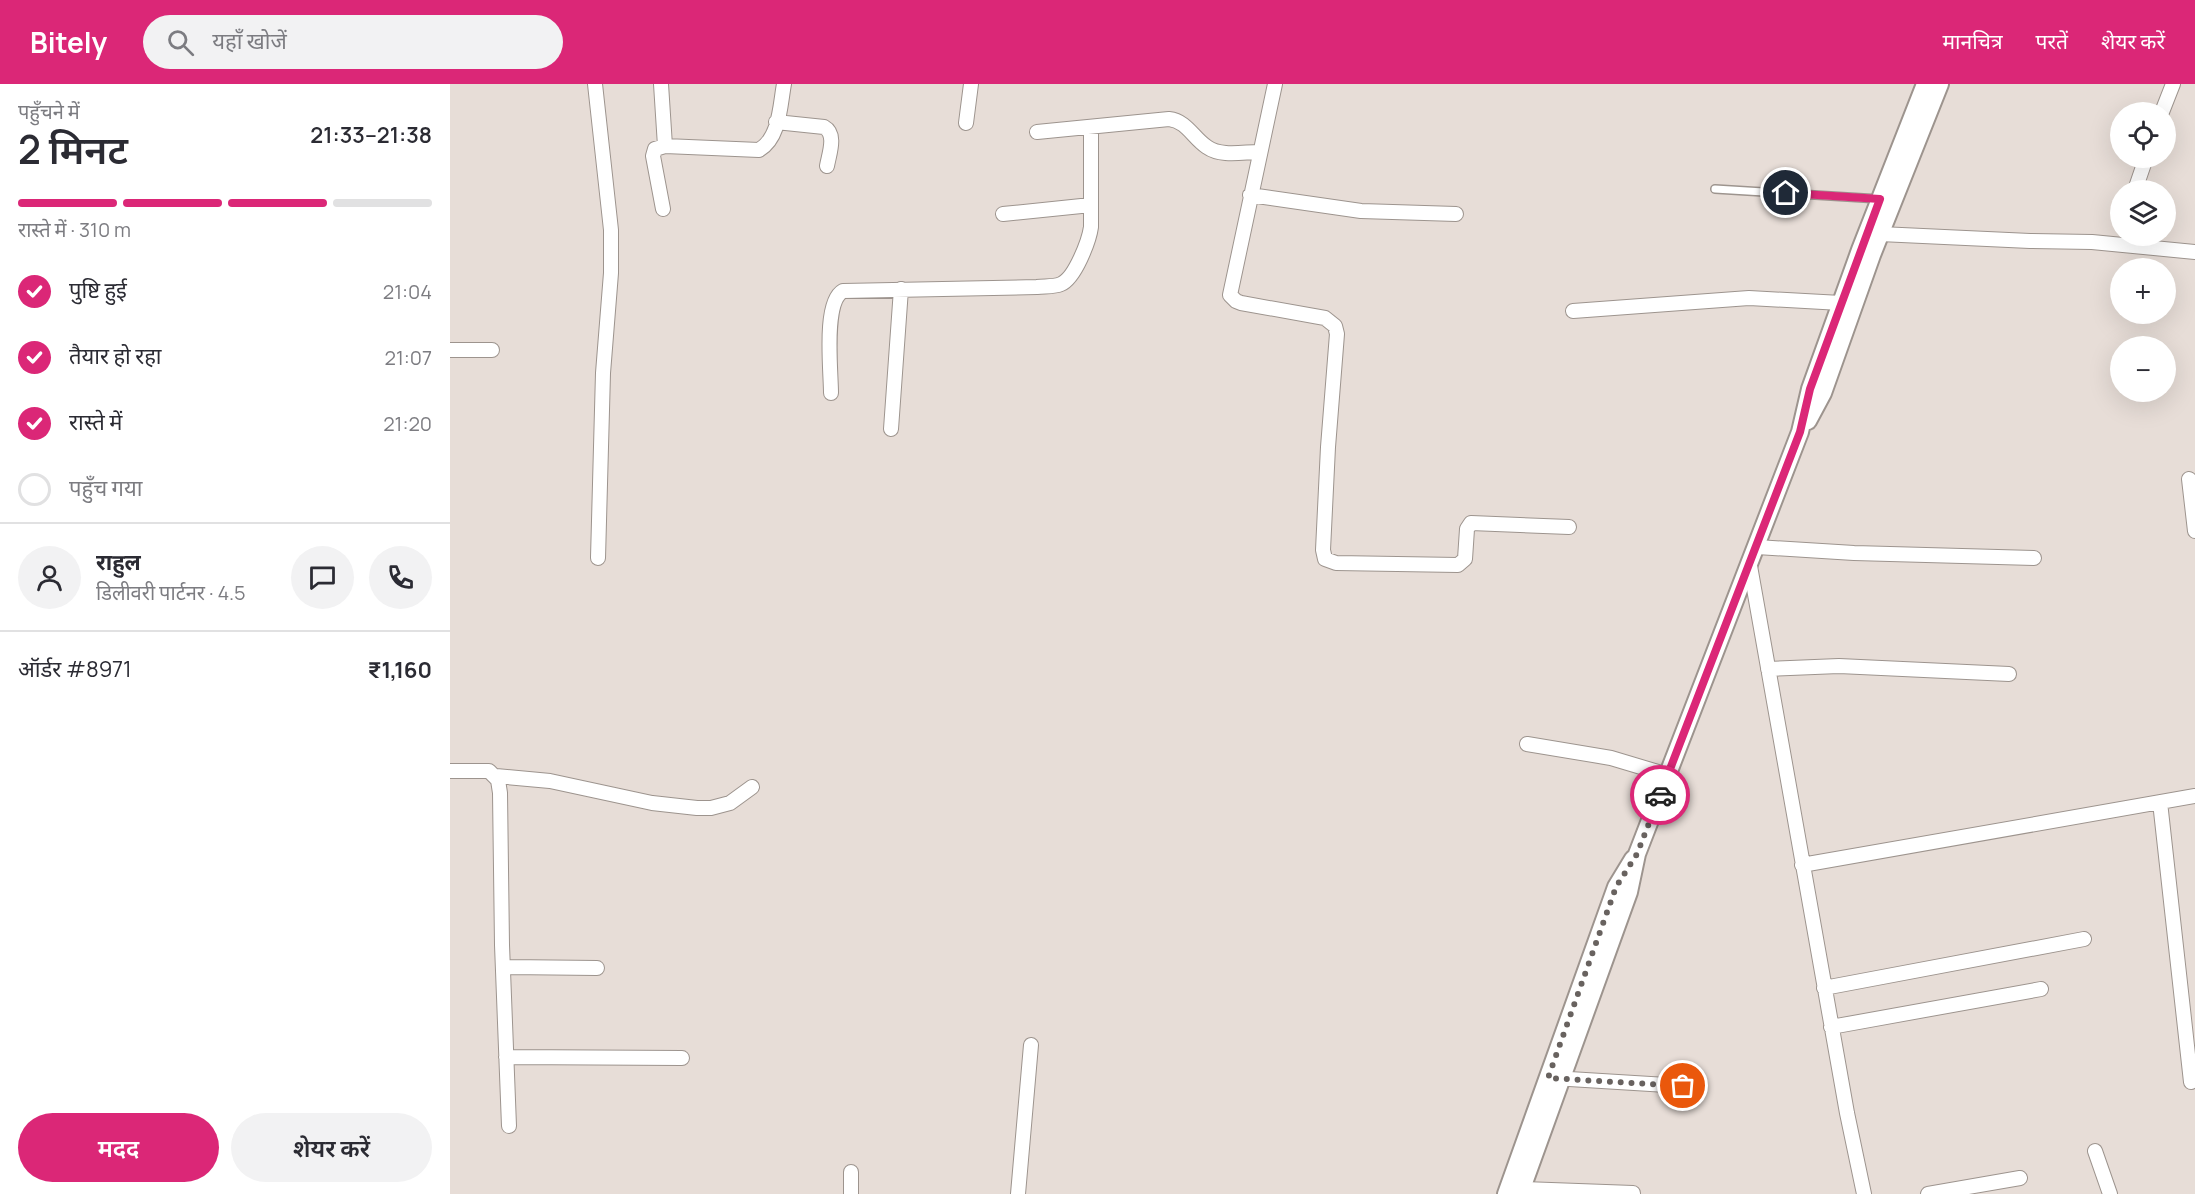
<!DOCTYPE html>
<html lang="hi">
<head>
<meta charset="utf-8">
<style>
	body { margin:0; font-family:Manrope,"Noto Sans Devanagari",sans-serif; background:#f2f2f3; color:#2b2b33; height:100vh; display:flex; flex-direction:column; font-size:22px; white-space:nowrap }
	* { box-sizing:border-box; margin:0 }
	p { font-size:20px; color:#7c7c81 }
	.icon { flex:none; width:33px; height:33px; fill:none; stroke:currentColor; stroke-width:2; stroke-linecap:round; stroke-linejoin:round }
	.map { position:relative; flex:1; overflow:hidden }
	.details { display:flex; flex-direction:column; background:#fff; width:450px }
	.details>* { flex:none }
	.tools { position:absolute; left:1660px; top:18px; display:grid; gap:12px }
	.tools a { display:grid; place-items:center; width:66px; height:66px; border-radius:50%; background:#fff; box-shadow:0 6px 24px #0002; font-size:30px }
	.pin { position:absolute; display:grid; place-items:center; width:51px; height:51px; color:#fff; margin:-26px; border:3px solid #fff; border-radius:50%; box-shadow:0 2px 6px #0007 }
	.courier { position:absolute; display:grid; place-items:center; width:60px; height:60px; margin:-30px; border:4px solid #db2777; border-radius:50%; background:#fff; color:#222; box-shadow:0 2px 8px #0007 }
	.head em { font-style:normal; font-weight:600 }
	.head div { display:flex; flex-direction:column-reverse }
	.head { display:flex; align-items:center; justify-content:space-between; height:102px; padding:0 18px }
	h1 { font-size:39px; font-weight:600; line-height:45px }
	.bar { display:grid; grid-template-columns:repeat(4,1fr); gap:9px 6px; align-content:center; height:72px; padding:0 18px }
	.bar i { height:8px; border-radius:4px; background:#e1e1e2 }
	.bar .active { background:#db2777 }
	.bar p { grid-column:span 4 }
	.line { display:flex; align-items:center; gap:15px; padding:0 18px; border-top:2px solid #e1e1e2 }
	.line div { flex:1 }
	.round { display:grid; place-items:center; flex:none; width:63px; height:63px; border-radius:32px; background:#f2f2f3 }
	ol { padding:0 18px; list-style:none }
	li { display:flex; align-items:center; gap:18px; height:66px }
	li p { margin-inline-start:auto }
	li .icon { padding:6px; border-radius:50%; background:#db2777; color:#fff; stroke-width:4 }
	li:last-child { color:#7c7c81 }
	li i { width:33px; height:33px; border:3px solid #e1e1e2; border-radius:50% }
	.cta { display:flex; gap:12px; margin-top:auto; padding:12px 18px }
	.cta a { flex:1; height:69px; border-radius:36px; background:#db2777; color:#fff; font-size:24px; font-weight:600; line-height:69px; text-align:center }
	.cta a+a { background:#f2f2f3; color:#2b2b33 }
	header { display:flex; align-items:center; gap:36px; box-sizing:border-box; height:84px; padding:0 30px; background:#db2777; color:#fff }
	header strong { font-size:28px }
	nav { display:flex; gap:33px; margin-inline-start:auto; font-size:21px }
	.search { width:420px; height:54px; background:#f2f2f3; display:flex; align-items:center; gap:15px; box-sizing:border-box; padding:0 21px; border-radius:33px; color:#7c7c81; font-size:22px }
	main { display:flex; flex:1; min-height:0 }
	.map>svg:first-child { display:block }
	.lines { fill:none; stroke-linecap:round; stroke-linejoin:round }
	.service-casing { stroke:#9d948e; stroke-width:10 }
	.minor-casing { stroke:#9d948e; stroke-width:16 }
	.tertiary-casing { stroke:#9d948e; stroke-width:20 }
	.service { stroke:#fff; stroke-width:7 }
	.minor { stroke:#fff; stroke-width:14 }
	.tertiary { stroke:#fff; stroke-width:16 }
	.done { stroke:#68625f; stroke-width:6; stroke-dasharray:0 10.8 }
	.route { stroke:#db2777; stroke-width:8 }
</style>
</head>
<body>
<header>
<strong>Bitely</strong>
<div class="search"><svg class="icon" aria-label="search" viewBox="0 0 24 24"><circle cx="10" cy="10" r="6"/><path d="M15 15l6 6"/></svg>यहाँ खोजें</div>
<nav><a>मानचित्र</a><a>परतें</a><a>शेयर करें</a></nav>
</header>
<main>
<section class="details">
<div class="head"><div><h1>2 मिनट</h1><p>पहुँचने में</p></div><em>21:33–21:38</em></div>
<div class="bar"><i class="active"></i><i class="active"></i><i class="active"></i><i></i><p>रास्ते में · 310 m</p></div>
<ol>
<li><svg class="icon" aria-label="check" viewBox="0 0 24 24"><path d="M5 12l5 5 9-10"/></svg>पुष्टि हुई<p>21:04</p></li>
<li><svg class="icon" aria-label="check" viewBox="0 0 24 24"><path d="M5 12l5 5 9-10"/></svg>तैयार हो रहा<p>21:07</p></li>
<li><svg class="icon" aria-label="check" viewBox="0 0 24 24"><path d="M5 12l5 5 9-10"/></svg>रास्ते में<p>21:20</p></li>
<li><i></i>पहुँच गया</li>
</ol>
<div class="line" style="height:108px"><a class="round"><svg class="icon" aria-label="person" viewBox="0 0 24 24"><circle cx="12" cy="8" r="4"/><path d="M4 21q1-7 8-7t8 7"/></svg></a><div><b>राहुल</b><p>डिलीवरी पार्टनर · 4.5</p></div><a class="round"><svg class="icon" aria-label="chat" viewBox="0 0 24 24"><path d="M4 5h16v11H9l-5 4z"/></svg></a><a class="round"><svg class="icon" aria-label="phone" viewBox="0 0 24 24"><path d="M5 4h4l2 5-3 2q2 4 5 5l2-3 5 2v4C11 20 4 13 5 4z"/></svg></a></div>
<div class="line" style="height:78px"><div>ऑर्डर #8971</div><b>₹1,160</b></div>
<div class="cta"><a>मदद</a><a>शेयर करें</a></div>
</section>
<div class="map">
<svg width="1745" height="1110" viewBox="0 0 1745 1110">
	<rect width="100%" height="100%" fill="#e7ddd7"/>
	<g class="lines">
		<!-- service casing -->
		<g class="service-casing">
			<path id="service" d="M 1265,105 L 1430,115"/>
		</g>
		<!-- minor casing -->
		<g class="minor-casing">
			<path id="minor" d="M 145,0 L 161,146 L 161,189 L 153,289 L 148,474
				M 211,0 L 215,62
				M 825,0 L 780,211 L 786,217 L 791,219 L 875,234 L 885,242 L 887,250 L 878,363 L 873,466 L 875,475 L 886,479 L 1008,481 L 1015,475 L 1017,445 L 1021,439 L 1119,443
				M 1712,28 L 1723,0
				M 326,38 L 374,43 C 387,50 379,70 377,82
				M 516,39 L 521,0
				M 587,48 L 719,35 C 737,37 743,54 757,63 C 771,73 793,68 809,68
				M 1685,106 L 1696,74
				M 800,111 L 911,127 L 1006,130
				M 213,125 L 203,72 L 205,65 L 215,62 L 309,66 C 330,54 330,21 334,0
				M 553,130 L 641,121
				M 1430,150 L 1580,157 L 1642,158 L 1745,168
				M 1123,227 L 1299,214 L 1391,219
				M 0,266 L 42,266
				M 381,309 C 381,287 373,218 393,207 L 587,203 C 595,202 604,203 611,200 C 625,194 639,157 641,143 L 641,43
				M 441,345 L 451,205
				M 1739,395 L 1745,447
				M 1307,463 L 1404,469 L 1584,474
				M 1300,482 L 1397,1029 L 1414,1110
				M 1318,585 L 1389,582 L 1559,590
				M 1077,660 L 1161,674 L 1218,691
				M 0,687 L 39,687 L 48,696 L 50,709 L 52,861 L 59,1042
				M 46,692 L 100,697 L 202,719 L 247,724 L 261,724 L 280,719 L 302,703
				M 1710,718 L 1741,998
				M 1352,781 L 1745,712
				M 53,883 L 147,884
				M 1374,904 L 1634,855
				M 1381,943 L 1591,905
				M 56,973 L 232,974
				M 1103,994 L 1233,1002
				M 1645,1067 L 1660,1110
				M 401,1088 L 401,1110
				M 1071,1105 L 1183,1109
				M 568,1110 L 581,961
				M 1478,1110 L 1570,1094"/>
		</g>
		<!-- tertiary casing -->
		<g class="tertiary-casing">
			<path id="tertiary" d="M 1358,337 L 1373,309 L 1422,171 L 1490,0
				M 1056,1110 L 1166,803 L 1183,775
				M 1070,1110 L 1179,808 L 1187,770 L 1350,348 L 1360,305 L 1410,166 L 1475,0"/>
		</g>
		<!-- service -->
		<use href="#service" class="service"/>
		<!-- minor -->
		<use href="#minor" class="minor"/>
		<!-- tertiary -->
		<use href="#tertiary" class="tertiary"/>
	</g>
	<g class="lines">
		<!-- done -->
		<path class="done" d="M 1210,711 L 1187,770 L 1166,803 L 1098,994 L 1233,1002"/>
		<!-- route -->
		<path class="route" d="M 1210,711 L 1350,348 L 1360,305 L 1430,115 L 1336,109"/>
	</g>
</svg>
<div class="tools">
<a><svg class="icon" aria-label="locate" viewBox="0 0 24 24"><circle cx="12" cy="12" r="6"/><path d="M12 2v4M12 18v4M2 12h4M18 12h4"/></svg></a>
<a><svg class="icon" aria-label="layers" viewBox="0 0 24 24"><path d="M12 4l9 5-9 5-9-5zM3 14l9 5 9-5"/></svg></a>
<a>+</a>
<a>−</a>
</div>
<div class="pin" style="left:1233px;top:1002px;background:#ea580c"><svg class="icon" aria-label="bag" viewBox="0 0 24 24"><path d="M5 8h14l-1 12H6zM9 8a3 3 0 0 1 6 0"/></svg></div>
<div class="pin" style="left:1336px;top:109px;background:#1f2937"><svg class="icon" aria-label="home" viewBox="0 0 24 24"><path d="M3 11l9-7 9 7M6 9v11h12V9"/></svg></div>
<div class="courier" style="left:1210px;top:711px"><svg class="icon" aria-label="car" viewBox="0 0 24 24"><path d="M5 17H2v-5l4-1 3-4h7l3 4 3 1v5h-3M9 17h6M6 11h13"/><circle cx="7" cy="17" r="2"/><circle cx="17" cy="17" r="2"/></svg></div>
</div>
</main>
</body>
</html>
